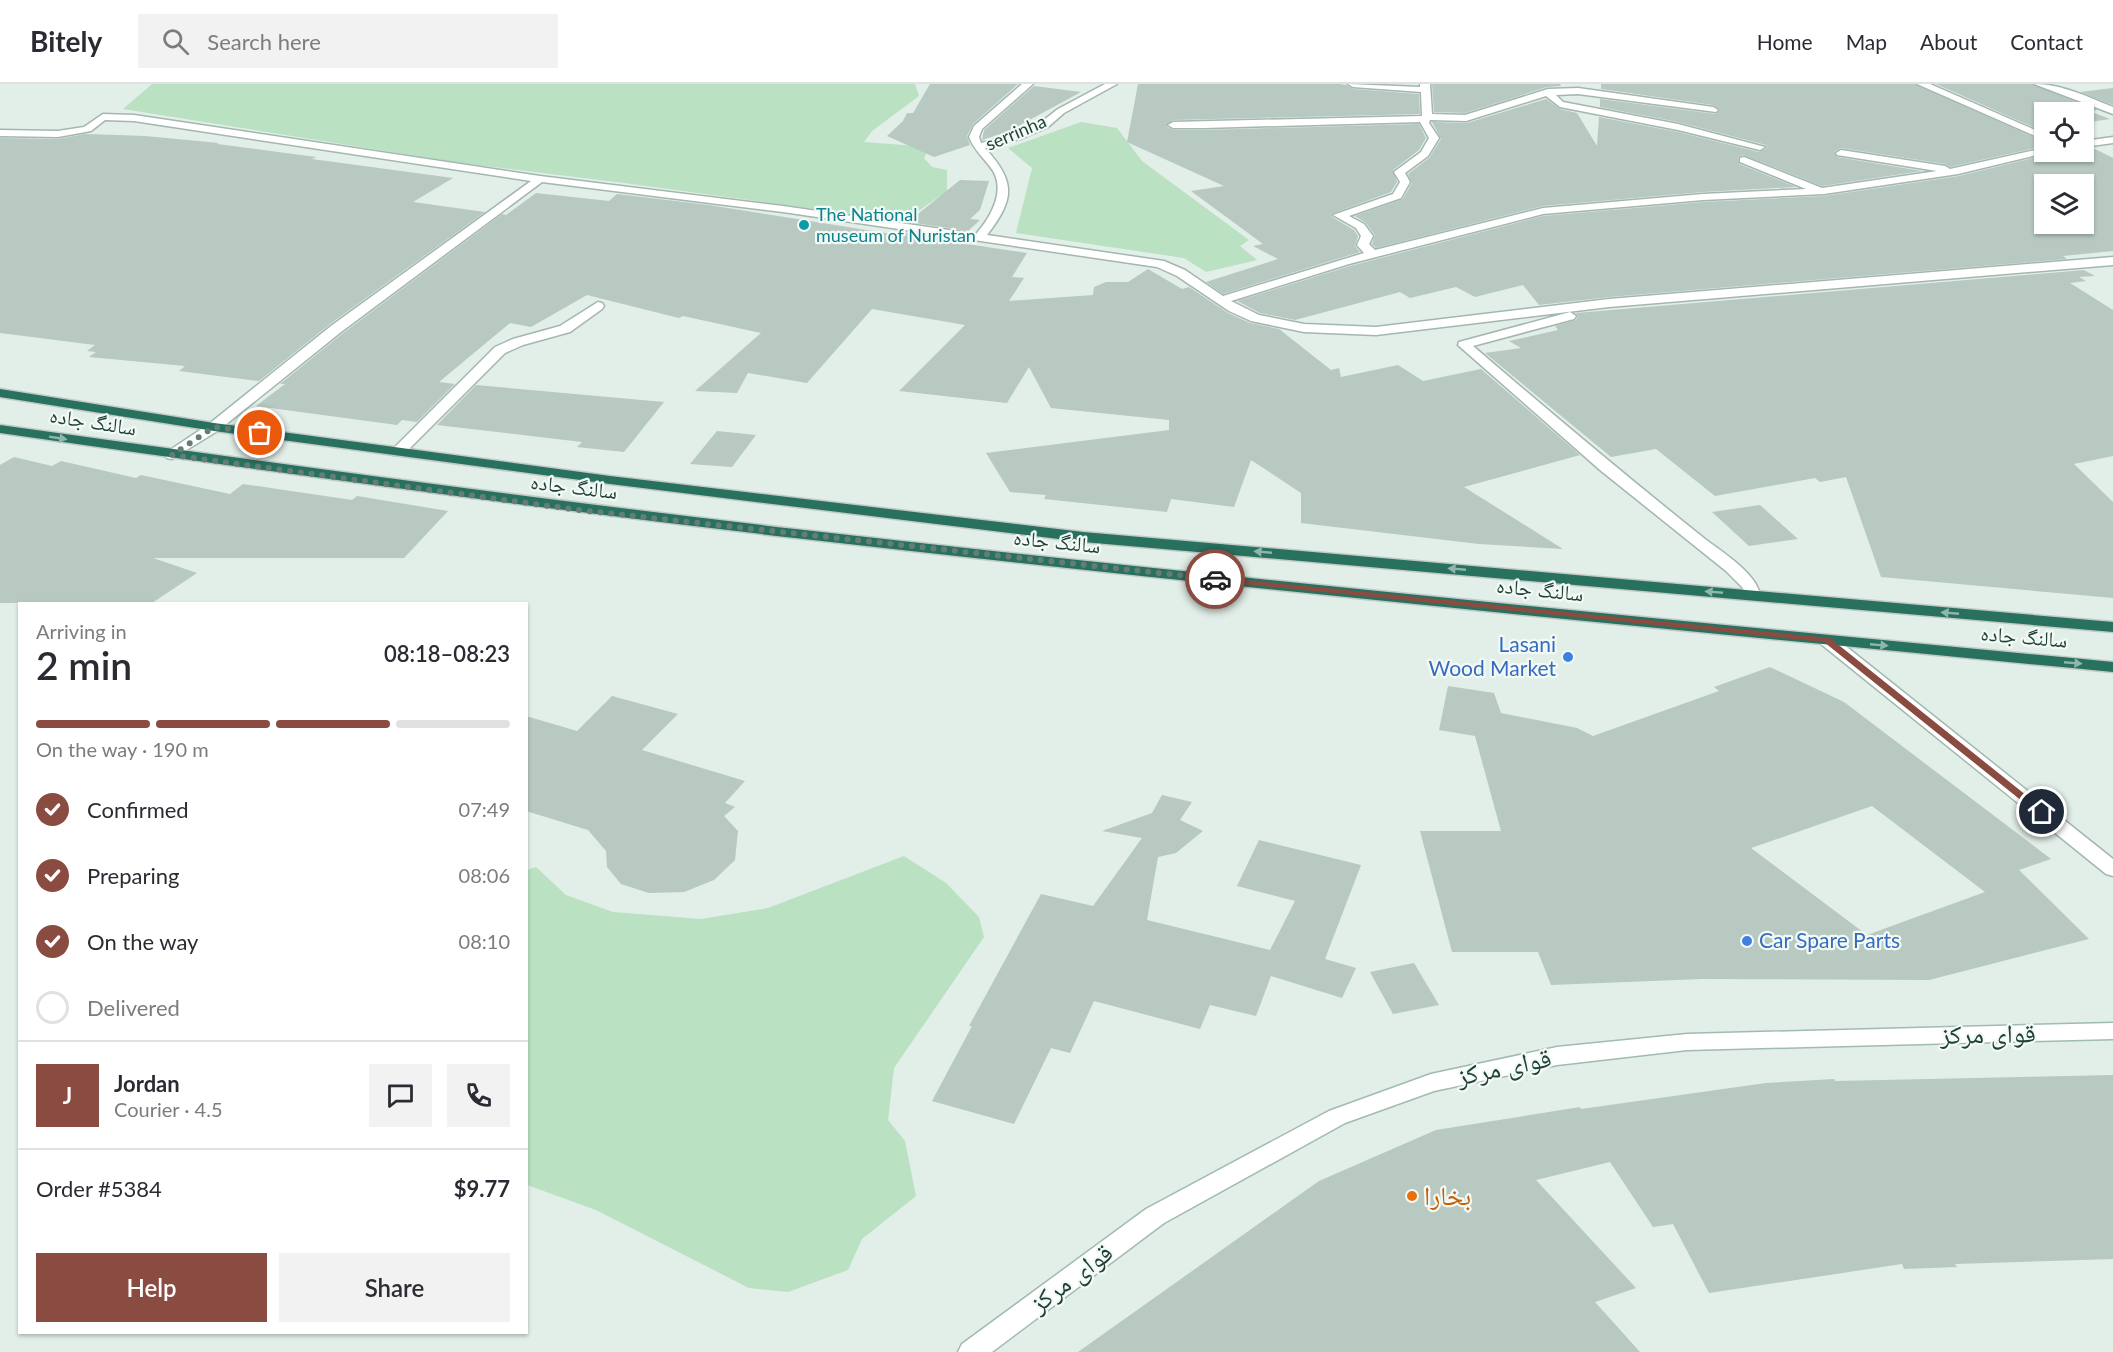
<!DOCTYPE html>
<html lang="en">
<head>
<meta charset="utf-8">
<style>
	body { margin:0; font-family:Lato,"Noto Naskh Arabic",sans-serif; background:#f2f2f3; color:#2b2b33; height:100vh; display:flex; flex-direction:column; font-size:22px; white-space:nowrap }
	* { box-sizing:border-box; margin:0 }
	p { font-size:20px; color:#7c7c81 }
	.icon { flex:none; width:33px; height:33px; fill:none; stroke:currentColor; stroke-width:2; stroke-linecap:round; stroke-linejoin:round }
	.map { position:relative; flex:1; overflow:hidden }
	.panel { position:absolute; left:18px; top:518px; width:510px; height:732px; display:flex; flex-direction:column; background:#fff; border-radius:0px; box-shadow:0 2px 4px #0004 }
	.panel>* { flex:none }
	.controls { position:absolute; left:2034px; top:18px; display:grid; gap:12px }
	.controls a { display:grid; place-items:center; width:60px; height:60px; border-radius:0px; background:#fff; box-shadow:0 2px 4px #0004; font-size:30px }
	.pin { position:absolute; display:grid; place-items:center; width:51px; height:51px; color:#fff; margin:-26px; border:3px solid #fff; border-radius:50%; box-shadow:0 2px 6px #0007 }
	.courier { position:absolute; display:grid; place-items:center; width:60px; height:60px; margin:-30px; border:4px solid #8a4b40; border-radius:50%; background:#fff; color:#222; box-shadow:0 2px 8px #0007 }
	.headline em { font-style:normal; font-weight:600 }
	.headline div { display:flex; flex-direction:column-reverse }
	.headline { display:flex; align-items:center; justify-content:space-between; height:102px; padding:0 18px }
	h1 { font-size:39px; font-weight:600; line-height:45px }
	.bar { display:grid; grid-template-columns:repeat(4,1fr); gap:9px 6px; align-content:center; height:72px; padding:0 18px }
	.bar i { height:8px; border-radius:4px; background:#e1e1e2 }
	.bar .current { background:#8a4b40 }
	.bar p { grid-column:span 4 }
	.line { display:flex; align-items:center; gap:15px; padding:0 18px; border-top:2px solid #e1e1e2 }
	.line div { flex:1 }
	.round { display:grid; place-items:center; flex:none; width:63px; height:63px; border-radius:0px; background:#f2f2f3 }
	ol { padding:0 18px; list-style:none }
	li { display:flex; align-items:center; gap:18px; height:66px }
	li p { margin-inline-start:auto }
	li .icon { padding:6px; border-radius:50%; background:#8a4b40; color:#fff; stroke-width:4 }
	li:last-child { color:#7c7c81 }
	li i { width:33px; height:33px; border:3px solid #e1e1e2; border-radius:50% }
	.action { display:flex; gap:12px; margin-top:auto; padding:12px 18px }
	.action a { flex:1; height:69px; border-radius:0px; background:#8a4b40; color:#fff; font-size:24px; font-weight:600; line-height:69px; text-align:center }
	.action a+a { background:#f2f2f3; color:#2b2b33 }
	header { display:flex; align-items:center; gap:36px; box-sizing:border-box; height:84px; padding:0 30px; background:#fff; border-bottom:2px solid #e1e1e2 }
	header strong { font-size:28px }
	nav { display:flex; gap:33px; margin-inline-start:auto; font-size:21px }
	.search { width:420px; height:54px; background:#f2f2f3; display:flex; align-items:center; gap:15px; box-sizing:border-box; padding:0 21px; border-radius:0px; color:#7c7c81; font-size:22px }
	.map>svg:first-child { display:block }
	.green { fill:#b9e1c2 }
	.building { fill:#b7c9c1; fill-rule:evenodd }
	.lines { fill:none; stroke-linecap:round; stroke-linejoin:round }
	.street-casing { stroke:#a4b7af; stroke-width:3 }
	.secondary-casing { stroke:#a0bbb0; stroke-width:3 }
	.highway-casing { stroke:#c1cac7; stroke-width:3 }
	.street { fill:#fff; fill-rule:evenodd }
	.secondary { fill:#fff; fill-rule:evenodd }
	.highway { fill:#29715f; fill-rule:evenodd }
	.oneway { fill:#8eb6aa }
	.route { fill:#8a4b40 }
	.done { stroke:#647e75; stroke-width:6; stroke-dasharray:0 10.8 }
	.culture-dot { fill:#0f9aa8; stroke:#f3faf6; stroke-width:2 }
	.shop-dot { fill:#3f7fe0; stroke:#f3faf6; stroke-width:2 }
	.food-dot { fill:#e8710a; stroke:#f3faf6; stroke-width:2 }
	.labels { text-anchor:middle; stroke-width:4.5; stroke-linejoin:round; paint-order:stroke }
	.far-street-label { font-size:18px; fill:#204137; stroke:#f3faf6 }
	.far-culture-label { font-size:18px; fill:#0d838f; stroke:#f3faf6; text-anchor:start }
	.street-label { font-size:21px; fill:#204137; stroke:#f3faf6 }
	.shop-label { font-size:21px; fill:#366cbe; stroke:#f3faf6; text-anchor:end }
	.near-street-label { font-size:26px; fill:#204137; stroke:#f3faf6 }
	.near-food-label { font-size:26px; fill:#c56008; stroke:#f3faf6; text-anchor:start }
</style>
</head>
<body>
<header>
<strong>Bitely</strong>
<div class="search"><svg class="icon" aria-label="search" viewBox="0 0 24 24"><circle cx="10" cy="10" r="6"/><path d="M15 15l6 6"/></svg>Search here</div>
<nav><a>Home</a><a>Map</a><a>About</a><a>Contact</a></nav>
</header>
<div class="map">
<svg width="2113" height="1268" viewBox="0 0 2113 1268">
	<rect width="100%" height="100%" fill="#e2eee8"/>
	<!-- green -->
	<path class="green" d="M 152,0 L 915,0 L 919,12 L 872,47 L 864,58 L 930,63 L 924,74 L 932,83 L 947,86 L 947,107 L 904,137 L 624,99 L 461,79 L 123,25 Z
		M 1081,38 L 1117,44 L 1142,77 L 1249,156 L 1240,162 L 1257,176 L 1206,188 L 1184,174 L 1016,149 L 1032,84 L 1008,64 Z
		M 904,772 L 946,799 L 979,833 L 984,853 L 894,984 L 888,1036 L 905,1057 L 916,1112 L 862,1155 L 848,1186 L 788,1208 L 749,1204 L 596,1126 L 527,1101 L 527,786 L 536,783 L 566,811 L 613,828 L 701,835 L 768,824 Z"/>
	<!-- building -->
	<path class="building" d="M 930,0 L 1018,0 L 973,40 L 967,52 L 970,61 L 934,73 L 887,52 L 903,37 L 907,29 L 913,29 Z
		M 1138,0 L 1339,0 L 1346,1 L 1353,5 L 1419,10 L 1420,30 L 1173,36 L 1166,42 L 1173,46 L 1204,46 L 1419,40 L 1426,54 L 1419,66 L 1393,86 L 1397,98 L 1391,108 L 1331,130 L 1332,133 L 1354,146 L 1358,152 L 1355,162 L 1360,168 L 1223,210 L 1206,198 L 1278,175 L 1253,162 L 1263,160 L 1191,107 L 1224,102 L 1127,58 Z
		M 1432,0 L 1560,0 L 1561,2 L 1547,3 L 1465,29 L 1434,28 Z
		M 1601,0 L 1915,0 L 2044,58 L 2044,62 L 1950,83 L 1945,80 L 1841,64 L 1834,68 L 1837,73 L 1922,87 L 1822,102 L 1743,71 L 1738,73 L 1739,80 L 1796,103 L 1703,108 L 1543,122 L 1376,164 L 1372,160 L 1375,151 L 1366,139 L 1355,132 L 1403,115 L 1412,99 L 1408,90 L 1429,74 L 1441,55 L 1432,38 L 1467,39 L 1546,15 L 1560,25 L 1577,29 L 1597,62 L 1599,33 L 1678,48 L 1759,68 L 1767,64 L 1766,61 L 1678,38 L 1600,23 L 1600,15 L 1716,30 L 1720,26 L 1713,21 L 1601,5 Z
		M 1936,0 L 2032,0 L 2097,26 L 2092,28 L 2110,35 L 2084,39 L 2084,28 L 2044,28 L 2044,48 Z
		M 1034,2 L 1081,8 L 1007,48 L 982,56 L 984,46 Z
		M 2113,4 L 2113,21 L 2080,8 Z
		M 85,50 L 145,52 L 219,59 L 217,60 L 316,73 L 312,75 L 453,94 L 413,118 L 485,128 L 330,240 L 259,297 L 179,287 L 185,282 L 89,273 L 96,268 L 87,267 L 95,261 L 0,249 L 0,54 L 58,55 Z
		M 2093,64 L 2113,74 L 2113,167 L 2063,172 L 2067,175 L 1609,213 L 1539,221 L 1523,201 L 1475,213 L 1456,203 L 1410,214 L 1400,208 L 1295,236 L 1260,229 L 1237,217 L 1350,182 L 1543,132 L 1703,118 L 1824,112 L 1959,92 L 2050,70 L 2051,68 L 2084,68 L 2084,65 ZM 2044,100 L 2084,100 L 2084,140 L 2044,140 Z
		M 960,96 L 989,97 L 980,126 L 970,135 L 980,136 L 968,147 L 908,138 Z
		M 536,109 L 609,117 L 617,110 L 709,121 L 892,150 L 896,147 L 957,156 L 954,158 L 1027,169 L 1012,193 L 1024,194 L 1009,217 L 1093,211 L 1094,203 L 1106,198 L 1128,198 L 1148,185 L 1182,205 L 1189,203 L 1228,229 L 1250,239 L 1279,245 L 1331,286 L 1339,284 L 1341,293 L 1398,281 L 1423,297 L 1481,285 L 1580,371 L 1464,403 L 1563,465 L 1479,460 L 1301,439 L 1301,409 L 1251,376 L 1234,423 L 1171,415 L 1167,428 L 1044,415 L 1046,411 L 1010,408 L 986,369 L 1169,346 L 1169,336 L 1051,324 L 1029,283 L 1007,319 L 899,307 L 965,241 L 872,225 L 807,299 L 748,289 L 737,309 L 695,307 L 761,249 L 683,232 L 679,234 L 587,211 L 531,243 L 510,239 L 439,298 L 455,300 L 417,338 L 402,336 L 397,341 L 256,322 L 285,300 L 280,300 L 342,250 L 502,130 L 506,131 Z
		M 2084,186 L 2095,192 L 2079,193 L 2086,197 L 2070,199 L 2113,226 L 2113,372 L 2074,380 L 2113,418 L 2113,514 L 1881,493 L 1846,393 L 1820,398 L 1815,394 L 1715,412 L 1656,365 L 1611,373 L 1485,269 L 1521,264 L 1509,257 L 1558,246 L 1555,242 L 1576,236 L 1578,232 L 1576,229 Z
		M 476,301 L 664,318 L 624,368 L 577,363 L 582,358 L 437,341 Z
		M 717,347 L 756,351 L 732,383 L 690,380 Z
		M 14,373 L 52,382 L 61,377 L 136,394 L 141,391 L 230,410 L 243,400 L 352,416 L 357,412 L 448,427 L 404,474 L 153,474 L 197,489 L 152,519 L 0,519 L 0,381 Z
		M 1760,421 L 1798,455 L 1749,462 L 1712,428 Z
		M 1770,583 L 1844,618 L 2051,775 L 2019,786 L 2089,855 L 1929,896 L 1702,895 L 1551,901 L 1538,868 L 1452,868 L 1420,747 L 1501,747 L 1475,652 L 1439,646 L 1448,602 L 1494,609 L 1501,629 L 1577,644 L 1593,652 L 1719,607 L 1714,603 ZM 1872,722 L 1985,808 L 1867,851 L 1751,764 Z
		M 612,612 L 678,630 L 642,666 L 745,697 L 725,719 L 735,723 L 724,732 L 738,747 L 735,776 L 714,796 L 684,808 L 649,809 L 621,800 L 607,783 L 606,767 L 588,746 L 526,727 L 526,632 L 577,647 Z
		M 1162,711 L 1192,718 L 1180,736 L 1203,747 L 1176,769 L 1158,773 L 1147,836 L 1270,866 L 1295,817 L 1237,802 L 1259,756 L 1361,781 L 1325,875 L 1356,884 L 1342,914 L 1271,892 L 1256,932 L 1210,921 L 1200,945 L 1094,917 L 1070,969 L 1051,964 L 1014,1040 L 932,1017 L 972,942 L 969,942 L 1041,810 L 1093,822 L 1142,754 L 1102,747 L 1152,729 Z
		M 1414,879 L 1439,921 L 1393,930 L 1370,888 Z
		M 2113,991 L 2113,1175 L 1955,1180 L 1957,1183 L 1904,1185 L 1902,1180 L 1709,1209 L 1673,1140 L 1653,1143 L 1610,1078 L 1536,1096 L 1636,1204 L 1595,1218 L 1640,1268 L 1078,1268 L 1319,1097 L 1436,1046 L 1580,1023 L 1581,1025 L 1766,999 L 1834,995 L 1835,997 Z"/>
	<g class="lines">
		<!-- street casing -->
		<g class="street-casing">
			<path id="street" d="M 1022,0 L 1033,0 L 982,45 L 979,53 L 981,59 L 1012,51 L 1040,39 L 1058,25 L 1105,0 L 1117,0 L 1064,29 L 1048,43 L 1020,55 L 985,64 C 1016,98 1015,115 987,151 L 1164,177 L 1185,186 L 1223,212 L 1364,169 L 1357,161 L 1361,152 L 1356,144 L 1333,131 L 1393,110 L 1400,98 L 1394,88 L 1421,68 L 1429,54 L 1420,38 L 1204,44 L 1173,44 L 1168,41 L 1173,38 L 1422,32 L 1421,8 L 1353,3 L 1348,0 L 1420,3 L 1420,0 L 1430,0 L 1432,30 L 1465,31 L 1548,5 L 1578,4 L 1713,23 L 1718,26 L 1716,28 L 1578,10 L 1556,11 L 1563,18 L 1678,40 L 1765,63 L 1760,66 L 1678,46 L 1560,23 L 1546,12 L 1466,37 L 1430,36 L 1429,39 L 1439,54 L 1428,72 L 1405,89 L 1410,98 L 1401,114 L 1349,132 L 1364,140 L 1373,152 L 1369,160 L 1375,166 L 1543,124 L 1703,110 L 1806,105 L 1740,78 L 1740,74 L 1744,73 L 1822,104 L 1937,87 L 1837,71 L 1836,69 L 1841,66 L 1945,82 L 1950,85 L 2044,64 L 2044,68 L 2049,68 L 1958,90 L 1824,110 L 1703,116 L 1543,130 L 1349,180 L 1231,217 L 1259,231 L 1304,240 L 1376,243 L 1609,215 L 2113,173 L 2113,181 L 1609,223 L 1376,251 L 1304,248 L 1251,237 L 1229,227 L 1177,192 L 1157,183 L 783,128 L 542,98 L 341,248 L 219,346 L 172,375 L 167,374 L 165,371 L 167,368 L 209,340 L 331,242 L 531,97 L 134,37 L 105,36 L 91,47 L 58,53 L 0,52 L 0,46 L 58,47 L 84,43 L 103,30 L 134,31 L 540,92 L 783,122 L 976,150 C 991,133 1007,105 991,84 C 983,73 974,66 969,53 L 974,42 Z
				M 1917,0 L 1930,0 L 2044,50 L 2044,56 Z
				M 2034,0 C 2062,0 2088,13 2113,23 L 2113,30 Z
				M 2113,53 L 2113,59 L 2084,63 L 2084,57 Z
				M 598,218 L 602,219 L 604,222 L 602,225 L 570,248 L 523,261 L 505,269 L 403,371 L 393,371 L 391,368 L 393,365 L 495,263 L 513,255 L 560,242 Z
				M 1570,228 L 1576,232 L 1574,235 L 1473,262 C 1550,328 1626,392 1705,455 C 1722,468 1758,490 1760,512 L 1758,515 L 1746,515 L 1743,504 L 1726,487 L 1600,386 L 1458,261 L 1459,258 Z
				M 1827,551 L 1833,552 L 2113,775 L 2113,792 L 2106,790 L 1821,560 L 1819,556 L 1821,552 Z"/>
		</g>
		<!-- secondary casing -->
		<g class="secondary-casing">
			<path id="secondary" d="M 2113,939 L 2113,955 L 1687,966 L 1557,981 L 1434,1007 L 1345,1039 L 1164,1139 L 992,1268 L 958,1268 L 962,1260 L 1146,1125 L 1329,1027 L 1431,990 L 1557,963 L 1687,950 Z"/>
		</g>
		<!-- highway casing -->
		<g class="highway-casing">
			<path id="highway" d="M 0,305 L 214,339 L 610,392 L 1083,448 L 2113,538 L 2113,548 L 1083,458 L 610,400 L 214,347 L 0,313 Z
				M 0,341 C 265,378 529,414 795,445 C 1234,495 1673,536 2113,578 L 2113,588 C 1673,546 1234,504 795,454 C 529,423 264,387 0,349 Z"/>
		</g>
		<!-- street -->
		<use href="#street" class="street"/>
		<!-- secondary -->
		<use href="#secondary" class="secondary"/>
		<!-- highway -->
		<use href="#highway" class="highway"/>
	</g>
	<!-- one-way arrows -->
	<defs><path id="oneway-solid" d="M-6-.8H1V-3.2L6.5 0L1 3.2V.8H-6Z" transform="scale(1.5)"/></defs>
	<g class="oneway">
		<use href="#oneway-solid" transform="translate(58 354) rotate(9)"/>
		<use href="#oneway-solid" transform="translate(1263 468) rotate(-175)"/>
		<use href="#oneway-solid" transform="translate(1457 485) rotate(-175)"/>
		<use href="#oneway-solid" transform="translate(1714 508) rotate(-175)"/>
		<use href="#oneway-solid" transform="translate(1950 529) rotate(-175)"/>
		<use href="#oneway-solid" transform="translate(1879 561) rotate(5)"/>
		<use href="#oneway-solid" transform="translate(2073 579) rotate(5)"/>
	</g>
	<!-- route -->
	<path class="route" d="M 1215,493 L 1830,554 L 2047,728 L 2045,730 L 2038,730 L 1824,558 L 1212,497 L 1210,495 Z"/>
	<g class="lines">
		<!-- done -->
		<path class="done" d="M 260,349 L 214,343 L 172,371 L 579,426 L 1215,495"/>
	</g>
	<!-- markers -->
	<circle class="culture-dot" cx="804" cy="141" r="6"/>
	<g class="shop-dot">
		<circle cx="1568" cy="573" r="6"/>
		<circle cx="1747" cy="857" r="6"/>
	</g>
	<circle class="food-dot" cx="1412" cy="1112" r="6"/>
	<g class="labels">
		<!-- far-street labels -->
		<g class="far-street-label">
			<text transform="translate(1016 49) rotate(-23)" y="6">serrinha</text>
		</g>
		<!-- far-culture labels -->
		<g class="far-culture-label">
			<text x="816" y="137">The National<tspan x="816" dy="21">museum of Nuristan</tspan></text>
		</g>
		<!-- street labels -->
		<g class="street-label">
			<text transform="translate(93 338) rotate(9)" y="7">سالنگ جاده</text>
			<text transform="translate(574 403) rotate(7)" y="7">سالنگ جاده</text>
			<text transform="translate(1057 458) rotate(6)" y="7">سالنگ جاده</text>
			<text transform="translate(1540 506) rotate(6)" y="7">سالنگ جاده</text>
			<text transform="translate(2024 553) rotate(5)" y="7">سالنگ جاده</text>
		</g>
		<!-- shop labels -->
		<g class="shop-label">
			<text x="1556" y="568">Lasani<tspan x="1556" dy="24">Wood Market</tspan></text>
			<text x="1759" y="864" text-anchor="start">Car Spare Parts</text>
		</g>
		<!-- near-street labels -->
		<g class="near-street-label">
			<text transform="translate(1988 950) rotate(-1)" y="9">قوای مرکز</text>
			<text transform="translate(1504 983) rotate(-12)" y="9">قوای مرکز</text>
			<text transform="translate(1071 1194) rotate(-37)" y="9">قوای مرکز</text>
		</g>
		<!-- near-food labels -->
		<g class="near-food-label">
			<text x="1424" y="1121">بخارا</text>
		</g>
	</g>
</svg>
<div class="controls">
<a><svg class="icon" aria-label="locate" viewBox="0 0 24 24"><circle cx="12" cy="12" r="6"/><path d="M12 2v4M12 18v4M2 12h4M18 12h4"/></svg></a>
<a><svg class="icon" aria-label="layers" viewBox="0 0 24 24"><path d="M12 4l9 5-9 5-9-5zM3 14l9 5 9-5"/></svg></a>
</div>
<div class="pin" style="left:260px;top:349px;background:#ea580c"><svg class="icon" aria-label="bag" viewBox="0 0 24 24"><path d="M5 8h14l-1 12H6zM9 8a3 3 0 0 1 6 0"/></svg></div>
<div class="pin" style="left:2042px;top:728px;background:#1f2937"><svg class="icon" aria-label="home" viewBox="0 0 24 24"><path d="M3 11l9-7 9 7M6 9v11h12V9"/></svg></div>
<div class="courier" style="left:1215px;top:495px"><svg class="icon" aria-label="car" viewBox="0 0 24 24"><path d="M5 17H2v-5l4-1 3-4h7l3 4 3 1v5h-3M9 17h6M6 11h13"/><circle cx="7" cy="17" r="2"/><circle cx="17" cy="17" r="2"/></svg></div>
<section class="panel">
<div class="headline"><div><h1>2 min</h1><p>Arriving in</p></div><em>08:18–08:23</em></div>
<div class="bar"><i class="current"></i><i class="current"></i><i class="current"></i><i></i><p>On the way · 190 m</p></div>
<ol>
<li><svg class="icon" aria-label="check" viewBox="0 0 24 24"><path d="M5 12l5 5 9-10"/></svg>Confirmed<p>07:49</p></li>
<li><svg class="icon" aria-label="check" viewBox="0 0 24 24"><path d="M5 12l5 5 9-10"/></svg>Preparing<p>08:06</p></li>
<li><svg class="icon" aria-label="check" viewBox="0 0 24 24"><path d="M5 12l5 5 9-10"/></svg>On the way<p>08:10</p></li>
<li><i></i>Delivered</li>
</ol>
<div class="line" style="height:108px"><b class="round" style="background:#8a4b40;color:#fff">J</b><div><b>Jordan</b><p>Courier · 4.5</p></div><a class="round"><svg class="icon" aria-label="chat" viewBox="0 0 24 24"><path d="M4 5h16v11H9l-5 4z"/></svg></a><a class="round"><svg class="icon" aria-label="phone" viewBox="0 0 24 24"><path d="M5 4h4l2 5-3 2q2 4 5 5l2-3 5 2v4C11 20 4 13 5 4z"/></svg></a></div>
<div class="line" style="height:78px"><div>Order #5384</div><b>$9.77</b></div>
<div class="action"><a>Help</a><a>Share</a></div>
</section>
</div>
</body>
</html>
